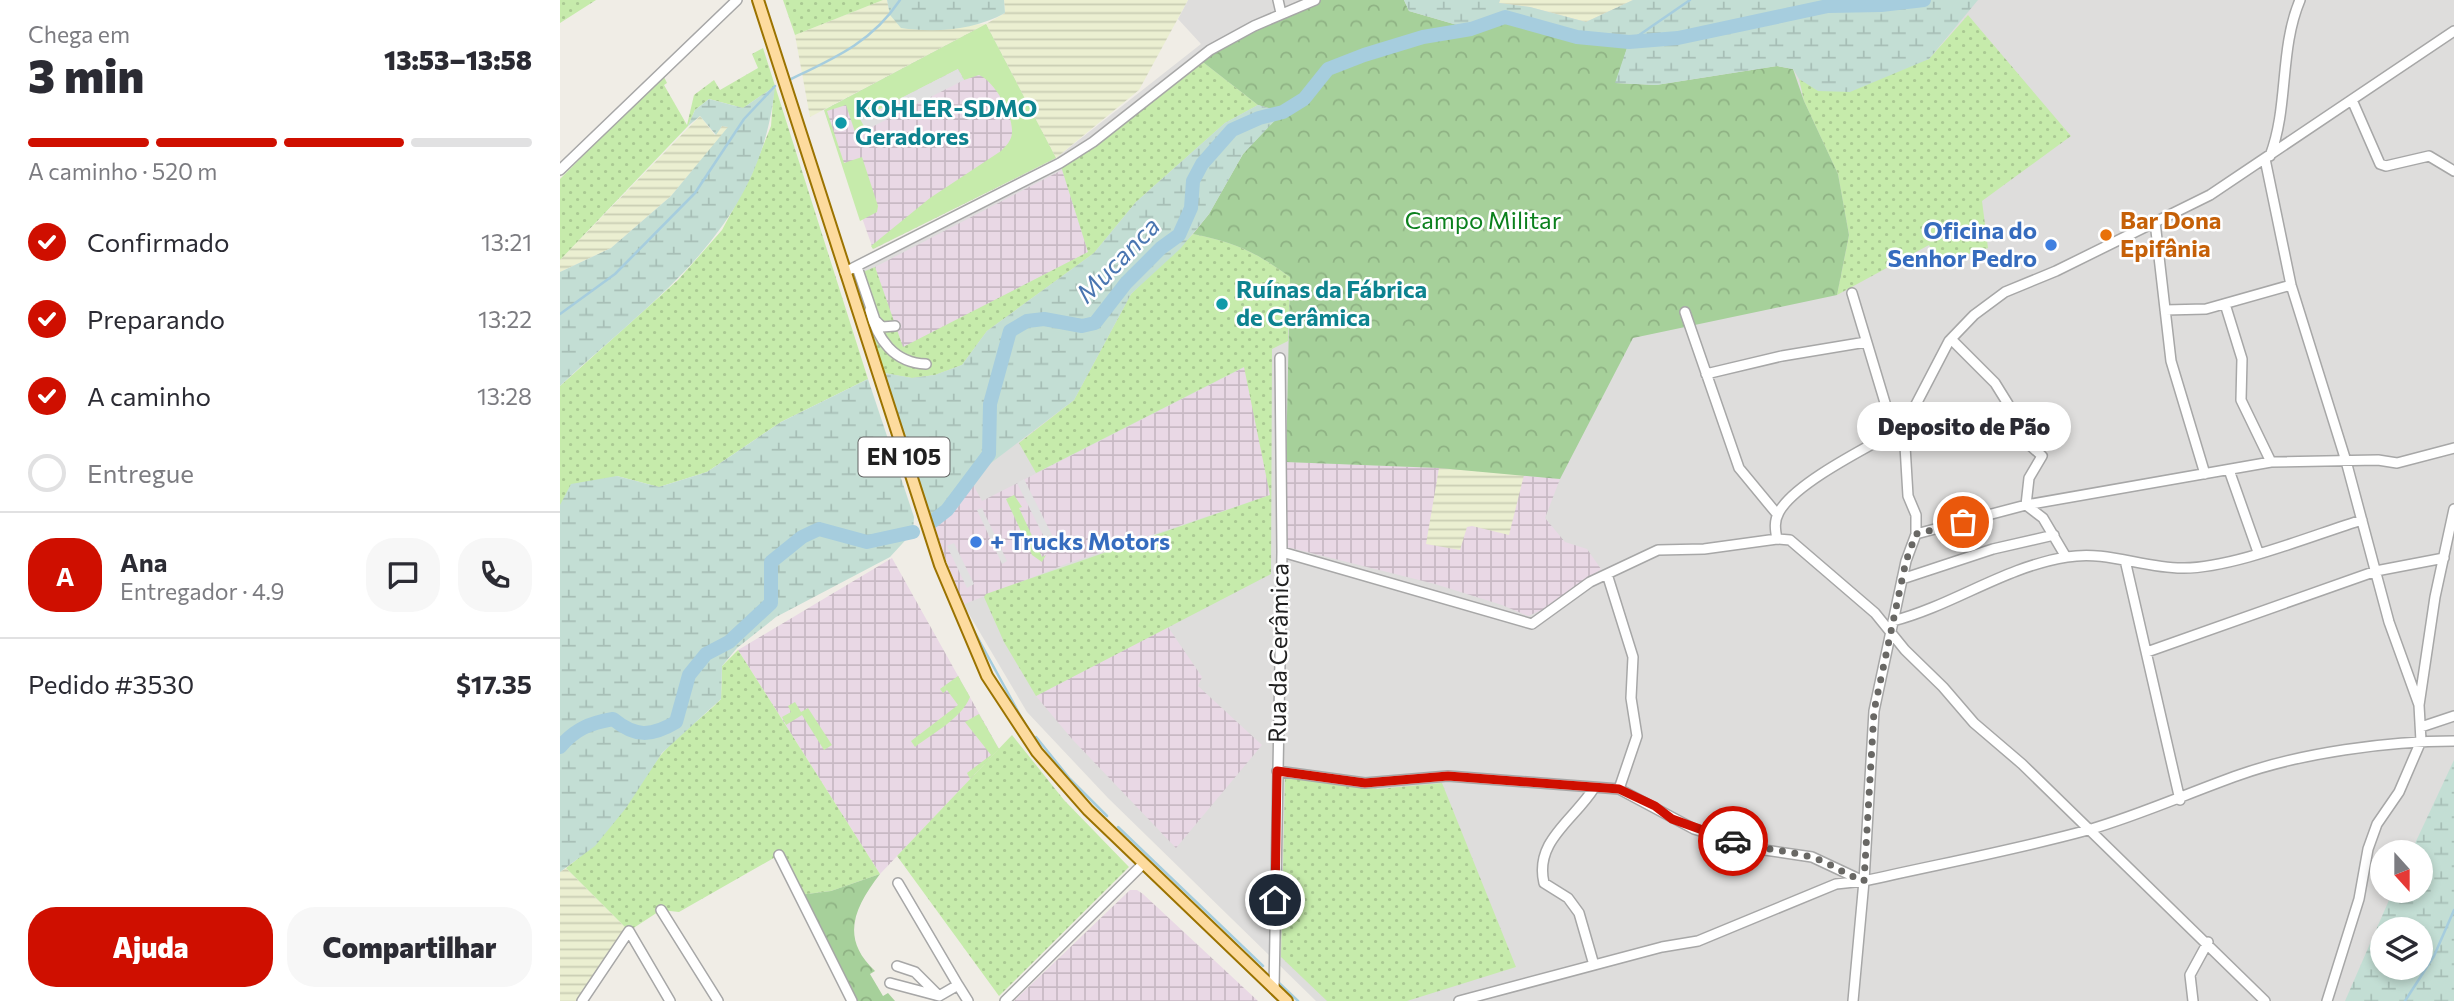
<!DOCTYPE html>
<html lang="pt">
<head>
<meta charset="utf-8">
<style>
	body { margin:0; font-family:Commissioner,sans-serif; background:#f7f7f7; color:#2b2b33; height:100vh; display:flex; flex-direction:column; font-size:26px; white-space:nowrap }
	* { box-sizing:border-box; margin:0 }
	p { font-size:23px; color:#7c7c81 }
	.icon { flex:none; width:38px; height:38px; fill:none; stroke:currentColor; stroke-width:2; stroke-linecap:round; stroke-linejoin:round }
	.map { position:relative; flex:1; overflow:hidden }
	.drawer { display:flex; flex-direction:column; background:#fff; width:560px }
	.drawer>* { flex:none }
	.needle { width:46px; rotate:159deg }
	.fabs { position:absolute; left:1810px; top:840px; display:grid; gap:14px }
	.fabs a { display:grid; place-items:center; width:63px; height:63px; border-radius:50%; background:#fff; box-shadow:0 4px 10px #0003; font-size:35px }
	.pin { position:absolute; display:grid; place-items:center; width:60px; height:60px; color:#fff; margin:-30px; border:4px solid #fff; border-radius:50%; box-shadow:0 2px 7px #0007 }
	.courier { position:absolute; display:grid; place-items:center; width:70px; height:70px; margin:-35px; border:5px solid #cf0f00; border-radius:50%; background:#fff; color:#222; box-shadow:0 2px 9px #0007 }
	.bubble { position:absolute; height:49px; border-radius:24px; background:#fff; box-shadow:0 4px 10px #0003; font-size:23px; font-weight:800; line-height:49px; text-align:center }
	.headline em { font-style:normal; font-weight:800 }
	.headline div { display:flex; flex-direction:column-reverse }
	.headline { display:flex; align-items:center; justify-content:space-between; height:119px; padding:0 28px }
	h1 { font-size:46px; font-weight:800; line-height:52px }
	.bar { display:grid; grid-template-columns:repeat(4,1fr); gap:10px 7px; align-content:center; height:84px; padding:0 28px }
	.bar i { height:9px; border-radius:5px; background:#e1e1e2 }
	.bar .selected { background:#cf0f00 }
	.bar p { grid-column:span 4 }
	.line { display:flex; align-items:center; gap:18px; padding:0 28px; border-top:2px solid #e1e1e2 }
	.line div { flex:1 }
	.round { display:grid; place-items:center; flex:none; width:74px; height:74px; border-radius:28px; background:#f7f7f7 }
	ol { padding:0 28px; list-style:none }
	li { display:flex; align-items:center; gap:21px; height:77px }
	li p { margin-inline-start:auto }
	li .icon { padding:7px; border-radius:50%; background:#cf0f00; color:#fff; stroke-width:4 }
	li:last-child { color:#7c7c81 }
	li i { width:38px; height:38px; border:4px solid #e1e1e2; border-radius:50% }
	.action { display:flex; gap:14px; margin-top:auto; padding:14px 28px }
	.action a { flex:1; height:80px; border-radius:28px; background:#cf0f00; color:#fff; font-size:28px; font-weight:800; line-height:80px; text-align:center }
	.action a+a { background:#f7f7f7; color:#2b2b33 }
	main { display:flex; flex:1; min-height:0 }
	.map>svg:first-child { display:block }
	.residential { fill:#dedddc; fill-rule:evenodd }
	.industrial { fill:url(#industrial-grid) }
	.farmland { fill:url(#farmland-rules) }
	.grass { fill:url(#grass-dots) }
	.forest { fill:url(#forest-crowns) }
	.wetland { fill:url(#wetland-marsh); fill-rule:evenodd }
	.garden { fill:#c6ebab }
	.parking { fill:#e0e0e0 }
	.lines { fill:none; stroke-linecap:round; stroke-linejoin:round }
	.stream { stroke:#a6cdde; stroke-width:2.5 }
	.river { stroke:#a6cdde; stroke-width:14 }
	.minor-casing { stroke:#a7a7a7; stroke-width:12 }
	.major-casing { stroke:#9b7300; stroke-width:14 }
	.minor { stroke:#fff; stroke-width:9 }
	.major { stroke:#fddb9e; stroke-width:10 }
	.done { stroke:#696865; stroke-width:7; stroke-dasharray:0 12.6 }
	.route { stroke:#cf0f00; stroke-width:9 }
	.culture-dot { fill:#0f9aa8; stroke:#fff; stroke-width:2.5 }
	.food-dot { fill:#e8710a; stroke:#fff; stroke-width:2.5 }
	.shop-dot { fill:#3f7fe0; stroke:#fff; stroke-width:2.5 }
	.labels { text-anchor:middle; stroke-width:5; stroke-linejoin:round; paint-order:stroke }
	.shield { fill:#fff; stroke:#636363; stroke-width:2 }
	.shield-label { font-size:23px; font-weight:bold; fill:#202020 }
	.culture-label { font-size:24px; font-weight:bold; fill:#0d838f; stroke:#fff; text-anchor:start }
	.park-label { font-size:24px; fill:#0b801d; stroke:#fff }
	.food-label { font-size:24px; font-weight:bold; fill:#c56008; stroke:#fff; text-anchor:start }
	.shop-label { font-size:24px; font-weight:bold; fill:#366cbe; stroke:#fff; text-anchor:end }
	.street-label { font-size:24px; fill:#202020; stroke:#fff }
	.water-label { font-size:26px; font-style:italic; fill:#4a76b1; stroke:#fff }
</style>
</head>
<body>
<main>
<section class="drawer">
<div class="headline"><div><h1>3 min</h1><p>Chega em</p></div><em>13:53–13:58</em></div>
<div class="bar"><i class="selected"></i><i class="selected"></i><i class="selected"></i><i></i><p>A caminho · 520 m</p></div>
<ol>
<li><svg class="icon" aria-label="check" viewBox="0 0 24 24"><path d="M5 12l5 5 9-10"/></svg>Confirmado<p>13:21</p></li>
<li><svg class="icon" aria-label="check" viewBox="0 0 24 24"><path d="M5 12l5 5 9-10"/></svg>Preparando<p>13:22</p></li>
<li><svg class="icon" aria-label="check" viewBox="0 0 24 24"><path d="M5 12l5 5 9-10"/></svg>A caminho<p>13:28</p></li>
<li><i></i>Entregue</li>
</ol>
<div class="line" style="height:126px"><b class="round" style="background:#cf0f00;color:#fff">A</b><div><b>Ana</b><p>Entregador · 4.9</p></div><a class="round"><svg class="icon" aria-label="chat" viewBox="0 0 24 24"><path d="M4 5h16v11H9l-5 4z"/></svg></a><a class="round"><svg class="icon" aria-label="phone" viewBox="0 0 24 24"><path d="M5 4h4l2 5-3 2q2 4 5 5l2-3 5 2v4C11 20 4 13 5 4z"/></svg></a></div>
<div class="line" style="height:91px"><div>Pedido #3530</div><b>$17.35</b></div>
<div class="action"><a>Ajuda</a><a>Compartilhar</a></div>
</section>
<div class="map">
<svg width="1894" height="1001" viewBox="0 0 1894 1001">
	<defs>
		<pattern id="industrial-grid" width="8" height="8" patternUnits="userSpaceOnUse" patternTransform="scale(1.75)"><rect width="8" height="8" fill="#e9d8e5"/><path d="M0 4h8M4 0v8" fill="none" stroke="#c8b9c4"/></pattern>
		<pattern id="farmland-rules" width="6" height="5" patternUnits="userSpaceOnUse" patternTransform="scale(1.75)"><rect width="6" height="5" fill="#ebefd1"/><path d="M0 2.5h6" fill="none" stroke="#c9cdb3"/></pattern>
		<pattern id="grass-dots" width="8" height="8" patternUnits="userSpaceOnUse" patternTransform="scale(1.75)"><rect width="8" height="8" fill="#c6ebab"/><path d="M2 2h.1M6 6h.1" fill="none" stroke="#aac993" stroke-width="1.8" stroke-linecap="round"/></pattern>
		<pattern id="forest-crowns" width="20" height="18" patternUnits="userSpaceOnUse" patternTransform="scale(1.75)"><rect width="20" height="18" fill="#a6d09a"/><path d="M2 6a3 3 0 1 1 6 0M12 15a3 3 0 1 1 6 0" fill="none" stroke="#8fb284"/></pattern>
		<pattern id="wetland-marsh" width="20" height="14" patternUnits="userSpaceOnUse" patternTransform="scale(1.75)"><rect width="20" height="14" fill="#c3ded4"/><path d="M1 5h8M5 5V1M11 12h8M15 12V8" fill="none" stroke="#a7beb6"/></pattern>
	</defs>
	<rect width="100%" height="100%" fill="#f0ede6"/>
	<!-- residential -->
	<path class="residential" d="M 628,0 L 1894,0 L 1894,1001 L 756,1001 L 548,798 L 467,712 L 406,609 L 297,267 L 496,158 L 641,44 L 618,19 ZM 1822,852 L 1860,852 L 1860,891 L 1822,891 ZM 1822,929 L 1860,929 L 1860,968 L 1822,968 Z"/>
	<!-- industrial -->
	<path class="industrial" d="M 426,24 L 496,158 L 313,249 L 264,110 Z
		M 502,170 L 528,252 L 342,348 L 315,267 Z
		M 685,367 L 710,495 L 506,564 L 402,605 L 374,526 L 387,518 L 404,495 L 410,479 L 422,501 Z
		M 726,462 L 879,468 L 1000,479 L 985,518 L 1005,542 L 1027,549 L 1041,569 L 991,606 L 968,616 L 942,605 L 875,584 L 727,547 Z
		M 332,558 L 439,749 L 320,874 L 178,650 Z
		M 608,627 L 642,677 L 638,686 L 702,745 L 616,848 L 512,739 L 476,696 Z
		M 570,890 L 577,890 L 583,894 L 698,1001 L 454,1001 Z"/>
	<!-- farmland -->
	<path class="farmland" d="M 323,0 L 327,0 L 330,15 L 405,25 L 426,24 L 445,13 L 444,0 L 628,0 L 579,90 L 496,158 L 426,24 L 250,117 L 235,35 Z
		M 940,0 L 1073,0 L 1026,22 L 970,7 L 939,3 Z
		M 140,116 L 155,135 L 162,126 L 169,127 L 111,196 L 51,248 L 0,272 L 0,260 Z
		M 879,468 L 964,475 L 949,535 L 912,526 L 907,527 L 900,550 L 866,544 Z
		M 6,868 L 69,931 L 22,1001 L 0,1001 L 0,872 Z"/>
	<!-- grass -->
	<path class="grass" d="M 0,0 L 36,0 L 0,23 Z
		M 223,0 L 323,0 L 235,35 Z
		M 1408,15 L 1511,136 L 1422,201 L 1428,248 L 1379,263 L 1369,245 L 1277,295 L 1289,235 L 1278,174 L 1244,101 L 1239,79 L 1263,91 L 1369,59 Z
		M 203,48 L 308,379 L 221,422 L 147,472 L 99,487 L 57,476 L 0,505 L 0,386 L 118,280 L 162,230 L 191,176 L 211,126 L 214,87 L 183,108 L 149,99 L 135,110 L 128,126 L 0,260 L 0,179 L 103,75 L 107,83 L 104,85 L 127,125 L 134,95 L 154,80 L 160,90 L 198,68 L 192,54 Z
		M 639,59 L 698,105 L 665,123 L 576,202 L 534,253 L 427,331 L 402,365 L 375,375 L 352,378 L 324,373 L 293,276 L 315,267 L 343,347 L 528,252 L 500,163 Z
		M 633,234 C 674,242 696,252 730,277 L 728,341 L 712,349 L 711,574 L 476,696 L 444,642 L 424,597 L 426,594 L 710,495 L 684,367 L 476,473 L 459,443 L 514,400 L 571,294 Z
		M 178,650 L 320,874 L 271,891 L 239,895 L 219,855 L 119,912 L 101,910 L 69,931 L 6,868 C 55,831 66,799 101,755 C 118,734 143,718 161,699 L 162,666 Z
		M 452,735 L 504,800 L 569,867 L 439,996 L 337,856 Z
		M 725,778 L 818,789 L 882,783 L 956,967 L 847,1001 L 767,1001 L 721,957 Z"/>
	<!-- forest -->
	<path class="forest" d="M 755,0 L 844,0 L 849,11 L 911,29 L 945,17 L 1017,37 L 1069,42 L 1056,83 L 1096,85 L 1217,66 L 1233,69 L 1244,101 L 1278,174 L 1289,235 L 1277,295 L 1073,338 L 1000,479 L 879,468 L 726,462 L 730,277 C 696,252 674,242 633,234 L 649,214 L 683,154 L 722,112 L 698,105 L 639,59 L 650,50 Z
		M 320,874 C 294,908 280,938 315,971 L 310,974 L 323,996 L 328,993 L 335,1001 L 292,1001 L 239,895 L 271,891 Z"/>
	<!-- wetland -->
	<path class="wetland" d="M 327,0 L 444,0 L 445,13 C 415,30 375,33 341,28 L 330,15 Z
		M 844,0 L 940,0 L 939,3 L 970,7 L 1026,22 L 1073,0 L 1418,0 L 1369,59 L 1290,92 L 1258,91 L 1239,79 L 1233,69 L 1217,66 L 1096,85 L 1055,83 L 1069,42 L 1017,37 L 945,17 L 911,29 L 849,11 Z
		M 215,86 C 201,230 96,296 0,386 L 0,272 L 51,248 L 111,196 L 168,127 L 162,126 L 156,135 L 140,116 L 128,126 L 135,110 L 149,99 L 183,108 Z
		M 698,105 L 723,112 L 683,154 L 649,214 L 620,249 L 571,294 L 514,400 L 410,479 L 399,506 L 374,526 L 324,373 L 352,378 L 375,375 L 402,365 L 427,331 L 534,253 L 576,202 L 665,123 Z
		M 308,379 L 354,517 L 353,532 L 330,557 L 216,617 L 177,648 L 162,666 L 161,699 L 102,753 L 66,808 L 35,846 L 0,872 L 0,505 L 11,484 L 57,476 L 99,487 L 147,472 L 221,422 Z
		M 1894,760 L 1894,1001 L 1785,1001 L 1833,891 L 1860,891 L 1860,852 L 1851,852 ZM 1822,929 L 1860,929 L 1860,968 L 1822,968 Z"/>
	<!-- garden -->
	<path class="garden" d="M 426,24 L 496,158 L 313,249 L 311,246 L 370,198 L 441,151 C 446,146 452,140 452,132 C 453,114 435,82 419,75 L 404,80 L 398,69 L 301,119 L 306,130 L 296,135 L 286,105 L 267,111 L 284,163 L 302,157 L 318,206 L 317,212 L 300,221 L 264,110 Z
		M 454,495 L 462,507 L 459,508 L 482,557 L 486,555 L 482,562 L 472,555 L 446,499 Z
		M 398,676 L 410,697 C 402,718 373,733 355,747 L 351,741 L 398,705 L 387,690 L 383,693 L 380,689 Z
		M 235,702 L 241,712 L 248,708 L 272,745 L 264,750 L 242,715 L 226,725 L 222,717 L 231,712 L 228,706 Z
		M 419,714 L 439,749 L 410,779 L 407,773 L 431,755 L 405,722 Z"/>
	<!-- parking -->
	<path class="parking" d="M 398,69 L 404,80 L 306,130 L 300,119 Z
		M 464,479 L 499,549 L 492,553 L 457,483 Z
		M 422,508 L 447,561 L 442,564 L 417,510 Z
		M 394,543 L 414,584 L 407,588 L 387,546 Z"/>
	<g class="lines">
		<!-- stream -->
		<path class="stream" d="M 1069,42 L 1130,0
			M 231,79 C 275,58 312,42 340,0
			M 0,314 L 55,274 L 135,193 L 184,119 L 215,86
			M 414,631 L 466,726
			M 476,737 L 510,779 L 547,816
			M 558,827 L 703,966
			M 718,982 L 738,1001
			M 1845,1001 L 1874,956 L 1894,910"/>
		<!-- river -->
		<path class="river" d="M 373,521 L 387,510 L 429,454 L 430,404 L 450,331 L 467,321 L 484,319 L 522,326 L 535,323 L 566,283 L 601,248 L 619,235 L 631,208 L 633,181 L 642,164 L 672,130 L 699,118 L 723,112 L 744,99 L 768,69 L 804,55 L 863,37 L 911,29 L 945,17 L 1017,37 L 1069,42 L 1118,38 L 1268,6 L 1321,5 L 1364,0
			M 0,747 C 15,729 30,723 53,719 C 75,737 91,737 116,722 L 129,675 L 146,654 L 169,642 L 211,603 L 211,562 L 242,537 L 259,529 L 307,542 L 353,532"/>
		<!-- minor casing -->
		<g class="minor-casing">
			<path id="minor" d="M 718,0 L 721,13
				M 1792,100 L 1820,164 L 1826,166 L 1869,156 L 1894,171
				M 1710,156 C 1729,106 1719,50 1740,0
				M 1705,159 L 1731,285 L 1786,461 L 1829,622 L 1859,705
				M 0,170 L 177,0
				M 1595,222 L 1611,361 L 1645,474
				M 297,267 L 315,320 L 322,327 L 335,326
				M 285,272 L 500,163 L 533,142 L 650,50 L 694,26 L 755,0
				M 1292,293 L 1326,406 L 1345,446
				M 1665,304 L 1682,359 L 1681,400 L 1711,462
				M 310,310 C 317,339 334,363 366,364
				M 1605,310 L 1646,309 L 1731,285
				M 1125,312 L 1179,468 L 1217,514
				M 1391,339 L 1435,383 L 1448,404 L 1463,439 L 1482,456 L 1469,478 L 1466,505 L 1483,518 L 1506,557
				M 1146,374 L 1222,356 L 1306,342
				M 1669,470 L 1698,552
				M 1356,534 L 1466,505 L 1711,462 L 1818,460 L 1837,463 L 1894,448
				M 1217,539 C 1215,529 1214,521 1219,512 C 1235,483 1306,448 1336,431
				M 722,552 L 972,624 L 1030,582 L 1098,550 L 1144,549 L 1217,539 L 1230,540 L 1315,613 L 1345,650 L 1383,687 L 1414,723 L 1462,764 L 1705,1001
				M 1565,560 L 1620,800
				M 1047,574 L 1073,657 L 1071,698 L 1077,736 L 1059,789
				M 1342,579 L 1433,549 L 1494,535
				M 1333,621 C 1394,605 1444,567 1507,557 C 1547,550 1582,568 1622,568 C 1671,569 1753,535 1802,520
				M 1587,652 L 1816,571 L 1884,558
				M 1861,727 L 1894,716
				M 717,771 L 805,783 L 888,776 L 1059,789 L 1134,829 L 1198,849 L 1252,857 L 1299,879
				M 1034,788 C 1014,820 974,841 984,883 L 1008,898 L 1019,913 L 1034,965
				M 219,855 L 292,1001
				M 101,910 L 158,1001
				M 337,966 L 355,972 L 377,994
				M 330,983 L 379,996 L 398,985 L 338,883
				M 398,985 L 408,1001
				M 714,989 L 722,552 L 720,358
				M 22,1001 L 69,931 L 110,1001
				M 445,1001 L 583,864
				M 899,1001 L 1102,947 L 1138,941 L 1276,884 L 1304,881 C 1379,864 1455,850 1528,830 C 1580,815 1628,793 1679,775 C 1741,753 1828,741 1894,741
				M 1293,1001 L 1304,881 L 1314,711 L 1346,561 L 1356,534 L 1356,515 L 1348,496 L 1345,446 L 1352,412 L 1389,341 L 1414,315 L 1445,292 L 1496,271 L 1650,195 L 1894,31
				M 1633,1001 L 1630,975 L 1648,942
				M 1767,1001 L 1799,899 L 1808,849 L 1817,824 L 1839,792 L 1861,741 L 1859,705 L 1875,597 L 1894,509"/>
		</g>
		<!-- major casing -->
		<g class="major-casing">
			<path id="major" d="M 198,0 L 380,565 L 427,676 L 477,752 L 528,810 L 727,1001"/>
		</g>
		<!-- minor -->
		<use href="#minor" class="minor"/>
		<!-- major -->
		<use href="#major" class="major"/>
	</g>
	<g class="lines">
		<!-- done -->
		<path class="done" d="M 1173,841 C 1199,849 1228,850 1254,858 C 1272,864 1286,875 1304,881 L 1314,711 L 1346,561 L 1356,534 L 1403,522"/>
		<!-- route -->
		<path class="route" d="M 715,900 L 717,771 L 805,783 L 888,776 L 1059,789 L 1095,806 L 1112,819 L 1173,841"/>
	</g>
	<!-- markers -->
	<g class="culture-dot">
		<circle cx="281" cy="123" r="7"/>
		<circle cx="662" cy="304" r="7"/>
	</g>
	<circle class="food-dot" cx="1546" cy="235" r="7"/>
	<g class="shop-dot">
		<circle cx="1491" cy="245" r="7"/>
		<circle cx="416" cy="542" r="7"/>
	</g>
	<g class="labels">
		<!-- shield labels -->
		<rect class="shield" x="298.5" y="437.5" width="91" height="39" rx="5"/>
		<g class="shield-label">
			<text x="344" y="465">EN 105</text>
		</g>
		<!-- culture labels -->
		<g class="culture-label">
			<text x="295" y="117">KOHLER-SDMO<tspan x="295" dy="28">Geradores</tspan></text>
			<text x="676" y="298">Ruínas da Fábrica<tspan x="676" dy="28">de Cerâmica</tspan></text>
		</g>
		<!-- park labels -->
		<g class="park-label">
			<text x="923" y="229">Campo Militar</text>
		</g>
		<!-- food labels -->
		<g class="food-label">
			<text x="1560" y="229">Bar Dona<tspan x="1560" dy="28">Epifânia</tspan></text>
		</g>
		<!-- shop labels -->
		<g class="shop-label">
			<text x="1477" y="239">Oficina do<tspan x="1477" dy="28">Senhor Pedro</tspan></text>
			<text x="430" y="550" text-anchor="start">+ Trucks Motors</text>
		</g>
		<!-- street labels -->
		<g class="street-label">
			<text transform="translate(719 653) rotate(-89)" y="8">Rua da Cerâmica</text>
		</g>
		<!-- water labels -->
		<g class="water-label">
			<text transform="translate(558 260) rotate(-46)" y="9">Mucanca</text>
		</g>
	</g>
</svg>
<div class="fabs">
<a><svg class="needle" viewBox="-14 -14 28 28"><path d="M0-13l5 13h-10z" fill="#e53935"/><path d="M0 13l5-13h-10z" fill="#7c7c81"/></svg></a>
<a><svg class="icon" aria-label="layers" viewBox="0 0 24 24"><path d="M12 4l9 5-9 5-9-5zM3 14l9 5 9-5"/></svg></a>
</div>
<div class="pin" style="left:1403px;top:522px;background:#ea580c"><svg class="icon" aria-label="bag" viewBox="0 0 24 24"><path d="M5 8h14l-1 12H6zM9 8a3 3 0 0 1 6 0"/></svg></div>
<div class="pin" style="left:715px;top:900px;background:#1f2937"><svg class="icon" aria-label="home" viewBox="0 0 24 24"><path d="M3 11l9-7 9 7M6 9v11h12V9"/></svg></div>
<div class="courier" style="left:1173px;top:841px"><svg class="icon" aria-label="car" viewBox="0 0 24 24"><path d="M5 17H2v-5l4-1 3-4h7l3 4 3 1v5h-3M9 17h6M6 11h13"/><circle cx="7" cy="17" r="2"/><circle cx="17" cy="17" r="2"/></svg></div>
<div class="bubble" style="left:1297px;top:402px;width:214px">Deposito de Pão</div>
</div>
</main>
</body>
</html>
